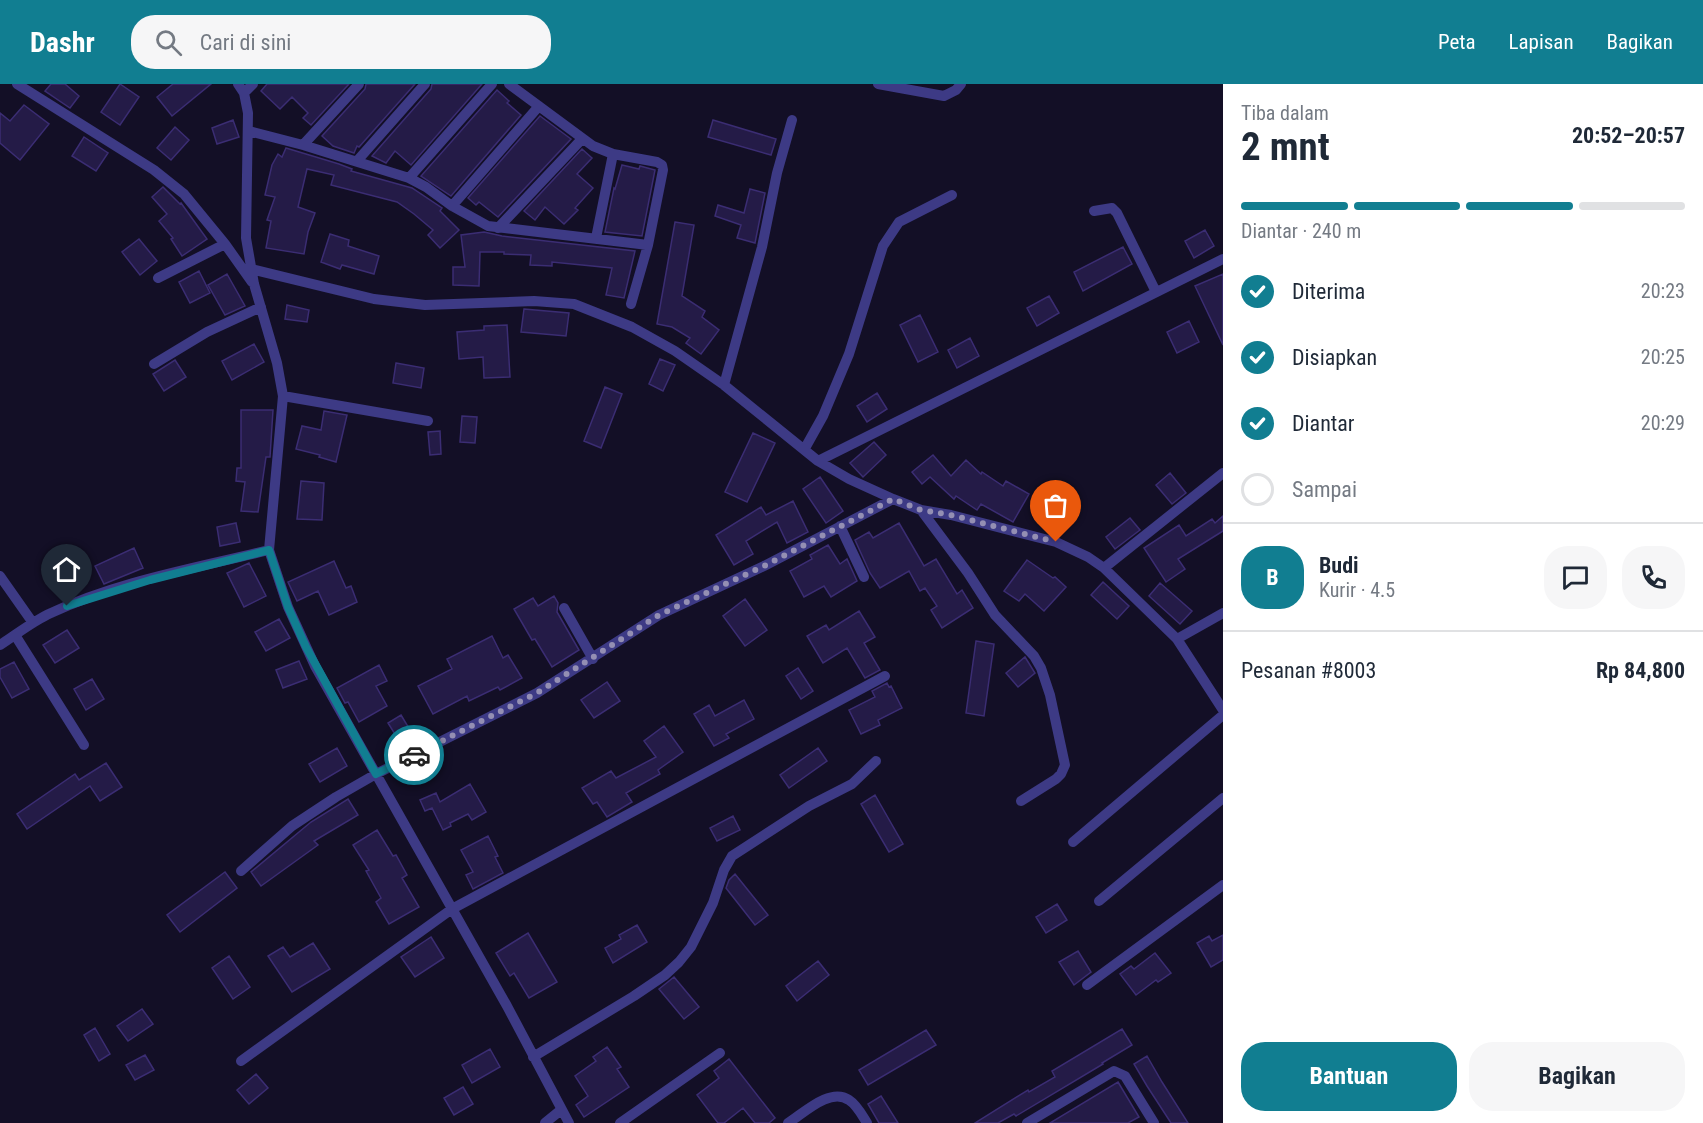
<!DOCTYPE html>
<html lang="id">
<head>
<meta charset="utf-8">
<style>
	body { margin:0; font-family:"Roboto Condensed",sans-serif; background:#f6f6f7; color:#1f2937; height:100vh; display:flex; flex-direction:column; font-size:22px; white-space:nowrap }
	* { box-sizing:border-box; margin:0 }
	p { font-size:20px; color:#747a83 }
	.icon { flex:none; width:33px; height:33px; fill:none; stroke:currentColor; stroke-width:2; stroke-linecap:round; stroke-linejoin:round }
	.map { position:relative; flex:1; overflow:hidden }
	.drawer { display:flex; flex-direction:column; background:#fff; width:480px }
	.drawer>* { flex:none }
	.pin { position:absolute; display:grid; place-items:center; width:51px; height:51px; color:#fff; margin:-62px -26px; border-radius:50% 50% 50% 0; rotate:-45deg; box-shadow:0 0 6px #0007 }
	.pin .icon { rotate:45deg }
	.courier { position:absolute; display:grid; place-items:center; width:60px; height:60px; margin:-30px; border:4px solid #117e91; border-radius:50%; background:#fff; color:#222; box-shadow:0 2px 8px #0007 }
	.overview em { font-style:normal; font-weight:700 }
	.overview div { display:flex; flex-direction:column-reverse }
	.overview { display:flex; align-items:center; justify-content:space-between; height:102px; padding:0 18px }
	h1 { font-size:39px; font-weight:700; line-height:45px }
	.bar { display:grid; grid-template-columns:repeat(4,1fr); gap:9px 6px; align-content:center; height:72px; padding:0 18px }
	.bar i { height:8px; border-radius:4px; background:#e0e1e3 }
	.bar .current { background:#117e91 }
	.bar p { grid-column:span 4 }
	.line { display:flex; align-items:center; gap:15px; padding:0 18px; border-top:2px solid #e0e1e3 }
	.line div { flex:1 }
	.round { display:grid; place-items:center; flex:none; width:63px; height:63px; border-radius:24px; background:#f6f6f7 }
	ol { padding:0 18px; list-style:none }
	li { display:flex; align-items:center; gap:18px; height:66px }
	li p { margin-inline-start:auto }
	li .icon { padding:6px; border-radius:50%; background:#117e91; color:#fff; stroke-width:4 }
	li:last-child { color:#747a83 }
	li i { width:33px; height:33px; border:3px solid #e0e1e3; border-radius:50% }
	.button { display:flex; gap:12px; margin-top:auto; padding:12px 18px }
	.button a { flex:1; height:69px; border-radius:24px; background:#117e91; color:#fff; font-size:24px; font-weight:700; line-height:69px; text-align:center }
	.button a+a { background:#f6f6f7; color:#1f2937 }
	header { display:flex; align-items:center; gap:36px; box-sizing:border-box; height:84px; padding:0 30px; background:#117e91; color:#fff }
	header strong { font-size:28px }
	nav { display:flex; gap:33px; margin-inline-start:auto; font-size:21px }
	.search { width:420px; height:54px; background:#f6f6f7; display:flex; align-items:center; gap:15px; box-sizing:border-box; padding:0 21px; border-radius:24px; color:#747a83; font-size:22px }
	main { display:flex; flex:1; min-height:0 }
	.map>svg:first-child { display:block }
	.building { fill:#241b47; stroke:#3b2d73; stroke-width:1.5 }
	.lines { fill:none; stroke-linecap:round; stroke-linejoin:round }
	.street { stroke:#3d3a85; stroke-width:10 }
	.done { stroke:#948fb3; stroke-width:6; stroke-dasharray:0 10.8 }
	.route { stroke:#117e91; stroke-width:8 }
</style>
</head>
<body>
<header>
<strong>Dashr</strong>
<div class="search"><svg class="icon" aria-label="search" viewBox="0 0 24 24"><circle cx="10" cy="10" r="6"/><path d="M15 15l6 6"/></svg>Cari di sini</div>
<nav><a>Peta</a><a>Lapisan</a><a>Bagikan</a></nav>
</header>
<main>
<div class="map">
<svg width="1223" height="1039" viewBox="0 0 1223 1039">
	<rect width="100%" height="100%" fill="#130f26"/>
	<!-- building -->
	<path class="building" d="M 51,0 L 65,0 L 79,12 L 70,24 L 45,7 Z
		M 120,0 L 139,13 L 120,41 L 101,28 Z
		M 173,0 L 211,0 L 172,32 L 157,13 Z
		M 267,0 L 349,0 L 311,41 L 303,34 L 308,29 L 292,13 L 280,25 L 261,7 Z
		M 366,0 L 415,0 L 359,63 L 357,62 L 354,69 L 333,62 L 322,52 L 365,5 Z
		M 432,0 L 482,0 L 411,81 L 395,67 L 386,79 L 372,72 L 431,5 Z
		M 497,6 L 509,17 L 507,19 L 521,31 L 451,112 L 421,92 Z
		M 24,21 L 49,40 L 20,76 L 0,59 L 0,29 L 10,37 Z
		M 540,32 L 571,55 L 498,133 L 479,118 L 476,121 L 468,114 Z
		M 233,36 L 239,53 L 217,60 L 212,44 Z
		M 713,36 L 776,55 L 771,71 L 708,53 Z
		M 175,43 L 189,56 L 171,76 L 157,64 Z
		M 84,53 L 108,69 L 96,87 L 72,72 Z
		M 286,64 L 339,80 L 352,85 L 351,87 L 412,104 L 442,124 L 440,127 L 459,146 L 440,164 L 428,151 L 433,146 L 414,130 L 397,118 L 331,101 L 334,91 L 307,85 L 298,123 L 315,129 L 308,148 L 304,170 L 266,164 L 271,137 L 267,136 L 275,113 L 265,111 L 272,81 L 278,70 L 282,73 Z
		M 582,65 L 592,74 L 577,90 L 593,104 L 575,124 L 578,126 L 564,140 L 545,123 L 535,136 L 524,127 Z
		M 622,81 L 639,85 L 640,82 L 655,86 L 642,152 L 605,148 L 614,104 L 615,105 Z
		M 163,103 L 180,120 L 181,119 L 207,155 L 182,172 L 171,155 L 173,154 L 159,137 L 167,130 L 152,113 Z
		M 750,105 L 765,109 L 755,159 L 737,154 L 741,141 L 715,132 L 718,121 L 744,129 Z
		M 675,138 L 694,141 L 682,212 L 705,227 L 702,233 L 719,246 L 701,270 L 686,259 L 690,254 L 672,243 L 657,240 Z
		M 1205,146 L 1214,162 L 1194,174 L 1185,157 Z
		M 484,148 L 502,152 L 635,167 L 624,214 L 606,211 L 612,184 L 552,178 L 552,182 L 530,181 L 531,171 L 504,170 L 504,168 L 480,168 L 479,202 L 453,201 L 453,183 L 465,183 L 461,151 Z
		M 330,150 L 349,156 L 348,162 L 379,172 L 374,190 L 342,181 L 340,185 L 321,178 Z
		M 139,155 L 157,177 L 140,191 L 122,168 Z
		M 1123,163 L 1132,180 L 1083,207 L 1074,188 Z
		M 199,187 L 210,209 L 190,219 L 179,198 Z
		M 227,190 L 245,222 L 225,231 L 208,201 Z
		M 1223,190 L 1223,261 L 1195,202 Z
		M 1049,212 L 1059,229 L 1037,242 L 1027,224 Z
		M 287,221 L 309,226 L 307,238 L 285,235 Z
		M 524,225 L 569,229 L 566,252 L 521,248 Z
		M 920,231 L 938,268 L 918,278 L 900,241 Z
		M 1189,237 L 1199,258 L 1177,269 L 1167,248 Z
		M 507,241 L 510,293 L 484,294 L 483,273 L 459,275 L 457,248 L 484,246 L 484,242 Z
		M 970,254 L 979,272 L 957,284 L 948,266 Z
		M 254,260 L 264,278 L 232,296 L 222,277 Z
		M 660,275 L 675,281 L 663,307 L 649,300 Z
		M 175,276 L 186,293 L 164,307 L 153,290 Z
		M 396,279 L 424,284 L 421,304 L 393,299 Z
		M 605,303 L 622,310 L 601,364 L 584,357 Z
		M 877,309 L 887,325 L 867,338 L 857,322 Z
		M 241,326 L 273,326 L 270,373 L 266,373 L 258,428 L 241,427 L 245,398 L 236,397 L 237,384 L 241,384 Z
		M 324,327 L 347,331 L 336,378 L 319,373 L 320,371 L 296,365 L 302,342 L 321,346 Z
		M 462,332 L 477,333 L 475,359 L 460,358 Z
		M 440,347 L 441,370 L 430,371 L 428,348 Z
		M 753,349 L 775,359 L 747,418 L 725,408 Z
		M 874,358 L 886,371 L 863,393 L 850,379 Z
		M 933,371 L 951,392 L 966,376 L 981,390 L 982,388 L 1003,402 L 1006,397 L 1029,410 L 1013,438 L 981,420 L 977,426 L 956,412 L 954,415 L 930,393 L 922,400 L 912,388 Z
		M 1170,389 L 1186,409 L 1172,420 L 1156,401 Z
		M 820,393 L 843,427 L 826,439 L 803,405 Z
		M 301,397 L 324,399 L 322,436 L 297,435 Z
		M 793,417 L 808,448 L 787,459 L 777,438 L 746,457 L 753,470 L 734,481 L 716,451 L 761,423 L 766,431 Z
		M 1223,432 L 1223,447 L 1178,475 L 1185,485 L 1166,498 L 1144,464 L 1179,441 L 1186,452 L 1212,435 L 1215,439 Z
		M 1130,434 L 1140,446 L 1115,465 L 1106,453 Z
		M 236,439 L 240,458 L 220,462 L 217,443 Z
		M 899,439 L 924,482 L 936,475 L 957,510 L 962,506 L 973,524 L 942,544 L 931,526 L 937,522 L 925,504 L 920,507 L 909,487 L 880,504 L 870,489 L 855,456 L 869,448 L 873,454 Z
		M 828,461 L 840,480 L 847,475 L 857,497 L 831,513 L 824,502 L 804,513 L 790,487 L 812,475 L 810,471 Z
		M 134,464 L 143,484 L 104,500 L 95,482 Z
		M 1027,476 L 1053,494 L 1055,493 L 1066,503 L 1044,527 L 1025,510 L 1019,517 L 1004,507 Z
		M 334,477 L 346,504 L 351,502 L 357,518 L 329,531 L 318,507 L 297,517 L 288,498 Z
		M 249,479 L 266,512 L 244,523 L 227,489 Z
		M 1103,498 L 1129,522 L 1117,535 L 1091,511 Z
		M 1160,499 L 1192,527 L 1180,540 L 1149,512 Z
		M 554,512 L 558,519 L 557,528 L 579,566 L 552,583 L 535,555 L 532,556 L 514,525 L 533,514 L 538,522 Z
		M 745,515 L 767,546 L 745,562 L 723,532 Z
		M 859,527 L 875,553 L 864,559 L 880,586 L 865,594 L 847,564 L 823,579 L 807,552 L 826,541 L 829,546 Z
		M 279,535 L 290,554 L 266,567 L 255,548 Z
		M 67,546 L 79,564 L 55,579 L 43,561 Z
		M 492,552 L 503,574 L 508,571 L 522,594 L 500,606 L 498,603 L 469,617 L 467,612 L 433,630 L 418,602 L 452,585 L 447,575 Z
		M 976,557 L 994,560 L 984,632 L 966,629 Z
		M 1025,573 L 1035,589 L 1018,603 L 1006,589 Z
		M 299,577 L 307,595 L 283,604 L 276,586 Z
		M 14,578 L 29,605 L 12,614 L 0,593 L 0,585 Z
		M 379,581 L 387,597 L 376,602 L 387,622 L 359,638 L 348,618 L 345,619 L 337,604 Z
		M 798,584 L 813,607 L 801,615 L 786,592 Z
		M 92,595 L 104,615 L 86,626 L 74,605 Z
		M 607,598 L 620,617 L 594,634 L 581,616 Z
		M 887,599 L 889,603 L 891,602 L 902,624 L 878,636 L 880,641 L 861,650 L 849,626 L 875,613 L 872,607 Z
		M 744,616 L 754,635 L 726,650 L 729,654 L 714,662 L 694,630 L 709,621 L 715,632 Z
		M 401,631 L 416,656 L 403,663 L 388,639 Z
		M 664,642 L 683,668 L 658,686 L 660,690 L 626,709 L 632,718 L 607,733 L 597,718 L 593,720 L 582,704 L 611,687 L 616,694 L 656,673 L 644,657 Z
		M 337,664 L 347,682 L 320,698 L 309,680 Z
		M 818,664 L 827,677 L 789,704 L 780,691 Z
		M 106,679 L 122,703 L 100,717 L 90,702 L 27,745 L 17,730 L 75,690 L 79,696 Z
		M 470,700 L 486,728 L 472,736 L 468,730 L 450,739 L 451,742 L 443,746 L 432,724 L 425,727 L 420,716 L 436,709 L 440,718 Z
		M 875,711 L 903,760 L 889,768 L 861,720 Z
		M 348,715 L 358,731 L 314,757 L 318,761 L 261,802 L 251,788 L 311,738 Z
		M 733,732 L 740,746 L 717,757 L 710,744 Z
		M 377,746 L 393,772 L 396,771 L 407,791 L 402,794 L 419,823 L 389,840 L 376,818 L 381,814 L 366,787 L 369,786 L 353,761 Z
		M 488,752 L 498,772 L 495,773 L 503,789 L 473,805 L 466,791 L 473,788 L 461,766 Z
		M 225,788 L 237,804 L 180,848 L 167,831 Z
		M 735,790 L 768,831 L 755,841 L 726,804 L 729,796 Z
		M 1057,820 L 1067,836 L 1046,849 L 1036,833 Z
		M 637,841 L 647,858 L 613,879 L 605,864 L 621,855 L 619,851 Z
		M 528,849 L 557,898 L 529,914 L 514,889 L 510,892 L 496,869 Z
		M 1223,851 L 1223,876 L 1211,883 L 1197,859 L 1209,852 L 1212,857 Z
		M 431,853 L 444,874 L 415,893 L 401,873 Z
		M 313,859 L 330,885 L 292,908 L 268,872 L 283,863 L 290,873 Z
		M 1078,867 L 1091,888 L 1074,901 L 1059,878 Z
		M 1155,869 L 1171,889 L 1158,898 L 1156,896 L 1136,911 L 1120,890 L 1131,882 L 1134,885 Z
		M 229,872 L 250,903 L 233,915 L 212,884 Z
		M 818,877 L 829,891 L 797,917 L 786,902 Z
		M 674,893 L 699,923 L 684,935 L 659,905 Z
		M 142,925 L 153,940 L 128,957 L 117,942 Z
		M 95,944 L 110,970 L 99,977 L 84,951 Z
		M 1122,945 L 1132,961 L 1102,979 L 1103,980 L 1016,1032 L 1014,1030 L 998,1039 L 975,1039 L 1028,1006 L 1029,1008 L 1055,993 L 1052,987 Z
		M 926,946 L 936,961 L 868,1001 L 859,986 Z
		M 607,963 L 621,983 L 617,985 L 629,1003 L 584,1033 L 576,1021 L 588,1012 L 575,992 L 596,977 L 593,973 Z
		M 490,965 L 500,983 L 472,999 L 462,981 Z
		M 145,971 L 154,986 L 135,996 L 126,981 Z
		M 1147,972 L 1162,998 L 1188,1039 L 1171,1039 L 1147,1002 L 1134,980 Z
		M 729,975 L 775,1034 L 769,1039 L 755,1039 L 743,1024 L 724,1039 L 718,1039 L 697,1011 L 719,994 L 714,987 Z
		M 256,990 L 268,1004 L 249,1020 L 237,1006 Z
		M 1118,998 L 1139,1033 L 1128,1039 L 1050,1039 Z
		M 463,1003 L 473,1020 L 454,1031 L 444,1014 Z
		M 881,1012 L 898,1039 L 879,1039 L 868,1020 Z"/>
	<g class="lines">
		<!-- street -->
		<path class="street" d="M 17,0 L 154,86 L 184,110 L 225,160 L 252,198
			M 238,0 L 244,9 L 248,29 L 246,154 L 254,200 L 277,279 L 283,312 L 269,466 L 288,523 L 315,582 L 507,922 L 569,1039
			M 509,0 L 593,62 L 613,70 L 657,78 L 662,81 L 663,86 L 648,161 L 631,220
			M 878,0 L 944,12 L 956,6 L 961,0
			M 244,9 L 253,0
			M 249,47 L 303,61 L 409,94 L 426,103 L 452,122 L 488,142 L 648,161
			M 303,61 L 359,0
			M 357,77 L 425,0
			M 409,94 L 492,0
			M 452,122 L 539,22
			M 1094,127 L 1112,124 L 1117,129 L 1156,208
			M 498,144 L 582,55
			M 596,154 L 613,70
			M 251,185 L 374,215 L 425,221 L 534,217 L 574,220 L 632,243 L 675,267 L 724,301 L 818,377 L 849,395 L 893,415
			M 158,194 L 225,160
			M 154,280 L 207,248 L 261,223
			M 724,301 L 762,163 L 777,89 L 792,36
			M 283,312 L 428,337
			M 804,366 L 823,332 L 849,270 L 883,162 L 899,138 L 952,111
			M 818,377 L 1223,175
			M 921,426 L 968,489 L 995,531 L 1034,572 L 1041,584 L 1050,611 L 1065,681 L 1061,690 L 1056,695 L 1021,717
			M 840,442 L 864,493
			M 1104,484 L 1223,389
			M 0,492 L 33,539
			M 564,524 L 593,575
			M 15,551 L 84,661
			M 1177,555 L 1223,529
			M 0,561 C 17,550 33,537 51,529 C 119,497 197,484 269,466
			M 1073,758 L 1223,631
			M 241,787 L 292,742 L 336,713 L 376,690 L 537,609 L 659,531 L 764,482 L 893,415 L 921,426 L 951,431 L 1056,458 L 1088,473 L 1104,484 L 1177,555 L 1223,626
			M 1099,817 L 1223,714
			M 1087,901 L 1223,801
			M 533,973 L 634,912 L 665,891 L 679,878 L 691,863 L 713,819 L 724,786 L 732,772 L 809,722 L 852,700 L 876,677
			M 241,977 L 452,825 L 885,592
			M 545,1039 L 561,1026
			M 620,1039 L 720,969
			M 788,1039 C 804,1029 830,1003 849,1016 C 857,1021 862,1031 867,1039
			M 1027,1039 L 1114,987 L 1125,992 L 1154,1039"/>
	</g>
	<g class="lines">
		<!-- done -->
		<path class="done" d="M 414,671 L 537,609 L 659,531 L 764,482 L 893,415 L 921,426 L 951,431 L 1056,458"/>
		<!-- route -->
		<path class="route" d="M 67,522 L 150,496 L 269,466 L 288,523 L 306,563 L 376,690 L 414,671"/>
	</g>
</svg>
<div class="pin" style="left:1056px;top:458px;background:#ea580c"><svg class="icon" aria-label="bag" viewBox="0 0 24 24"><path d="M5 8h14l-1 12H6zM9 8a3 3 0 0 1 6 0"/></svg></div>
<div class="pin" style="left:67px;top:522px;background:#1f2937"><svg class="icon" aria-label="home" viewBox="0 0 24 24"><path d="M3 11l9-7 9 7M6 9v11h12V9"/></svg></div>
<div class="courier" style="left:414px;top:671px"><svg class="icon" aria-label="car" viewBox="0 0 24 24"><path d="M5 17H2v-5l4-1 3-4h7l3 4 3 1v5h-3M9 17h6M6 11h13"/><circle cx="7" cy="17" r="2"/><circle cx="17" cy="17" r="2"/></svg></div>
</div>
<section class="drawer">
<div class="overview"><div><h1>2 mnt</h1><p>Tiba dalam</p></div><em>20:52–20:57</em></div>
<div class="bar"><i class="current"></i><i class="current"></i><i class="current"></i><i></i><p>Diantar · 240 m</p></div>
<ol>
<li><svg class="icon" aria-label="check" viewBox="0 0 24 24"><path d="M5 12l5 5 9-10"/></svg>Diterima<p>20:23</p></li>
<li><svg class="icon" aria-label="check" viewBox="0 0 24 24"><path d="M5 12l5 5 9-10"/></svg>Disiapkan<p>20:25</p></li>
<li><svg class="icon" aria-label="check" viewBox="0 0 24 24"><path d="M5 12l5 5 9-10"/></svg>Diantar<p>20:29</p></li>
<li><i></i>Sampai</li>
</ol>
<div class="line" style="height:108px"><b class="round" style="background:#117e91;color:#fff">B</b><div><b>Budi</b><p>Kurir · 4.5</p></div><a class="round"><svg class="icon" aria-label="chat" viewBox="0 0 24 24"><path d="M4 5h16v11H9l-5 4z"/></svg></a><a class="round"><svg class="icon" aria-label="phone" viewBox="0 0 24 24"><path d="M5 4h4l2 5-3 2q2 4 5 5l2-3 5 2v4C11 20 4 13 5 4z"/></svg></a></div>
<div class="line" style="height:78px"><div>Pesanan #8003</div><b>Rp 84,800</b></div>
<div class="button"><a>Bantuan</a><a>Bagikan</a></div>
</section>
</main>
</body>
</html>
